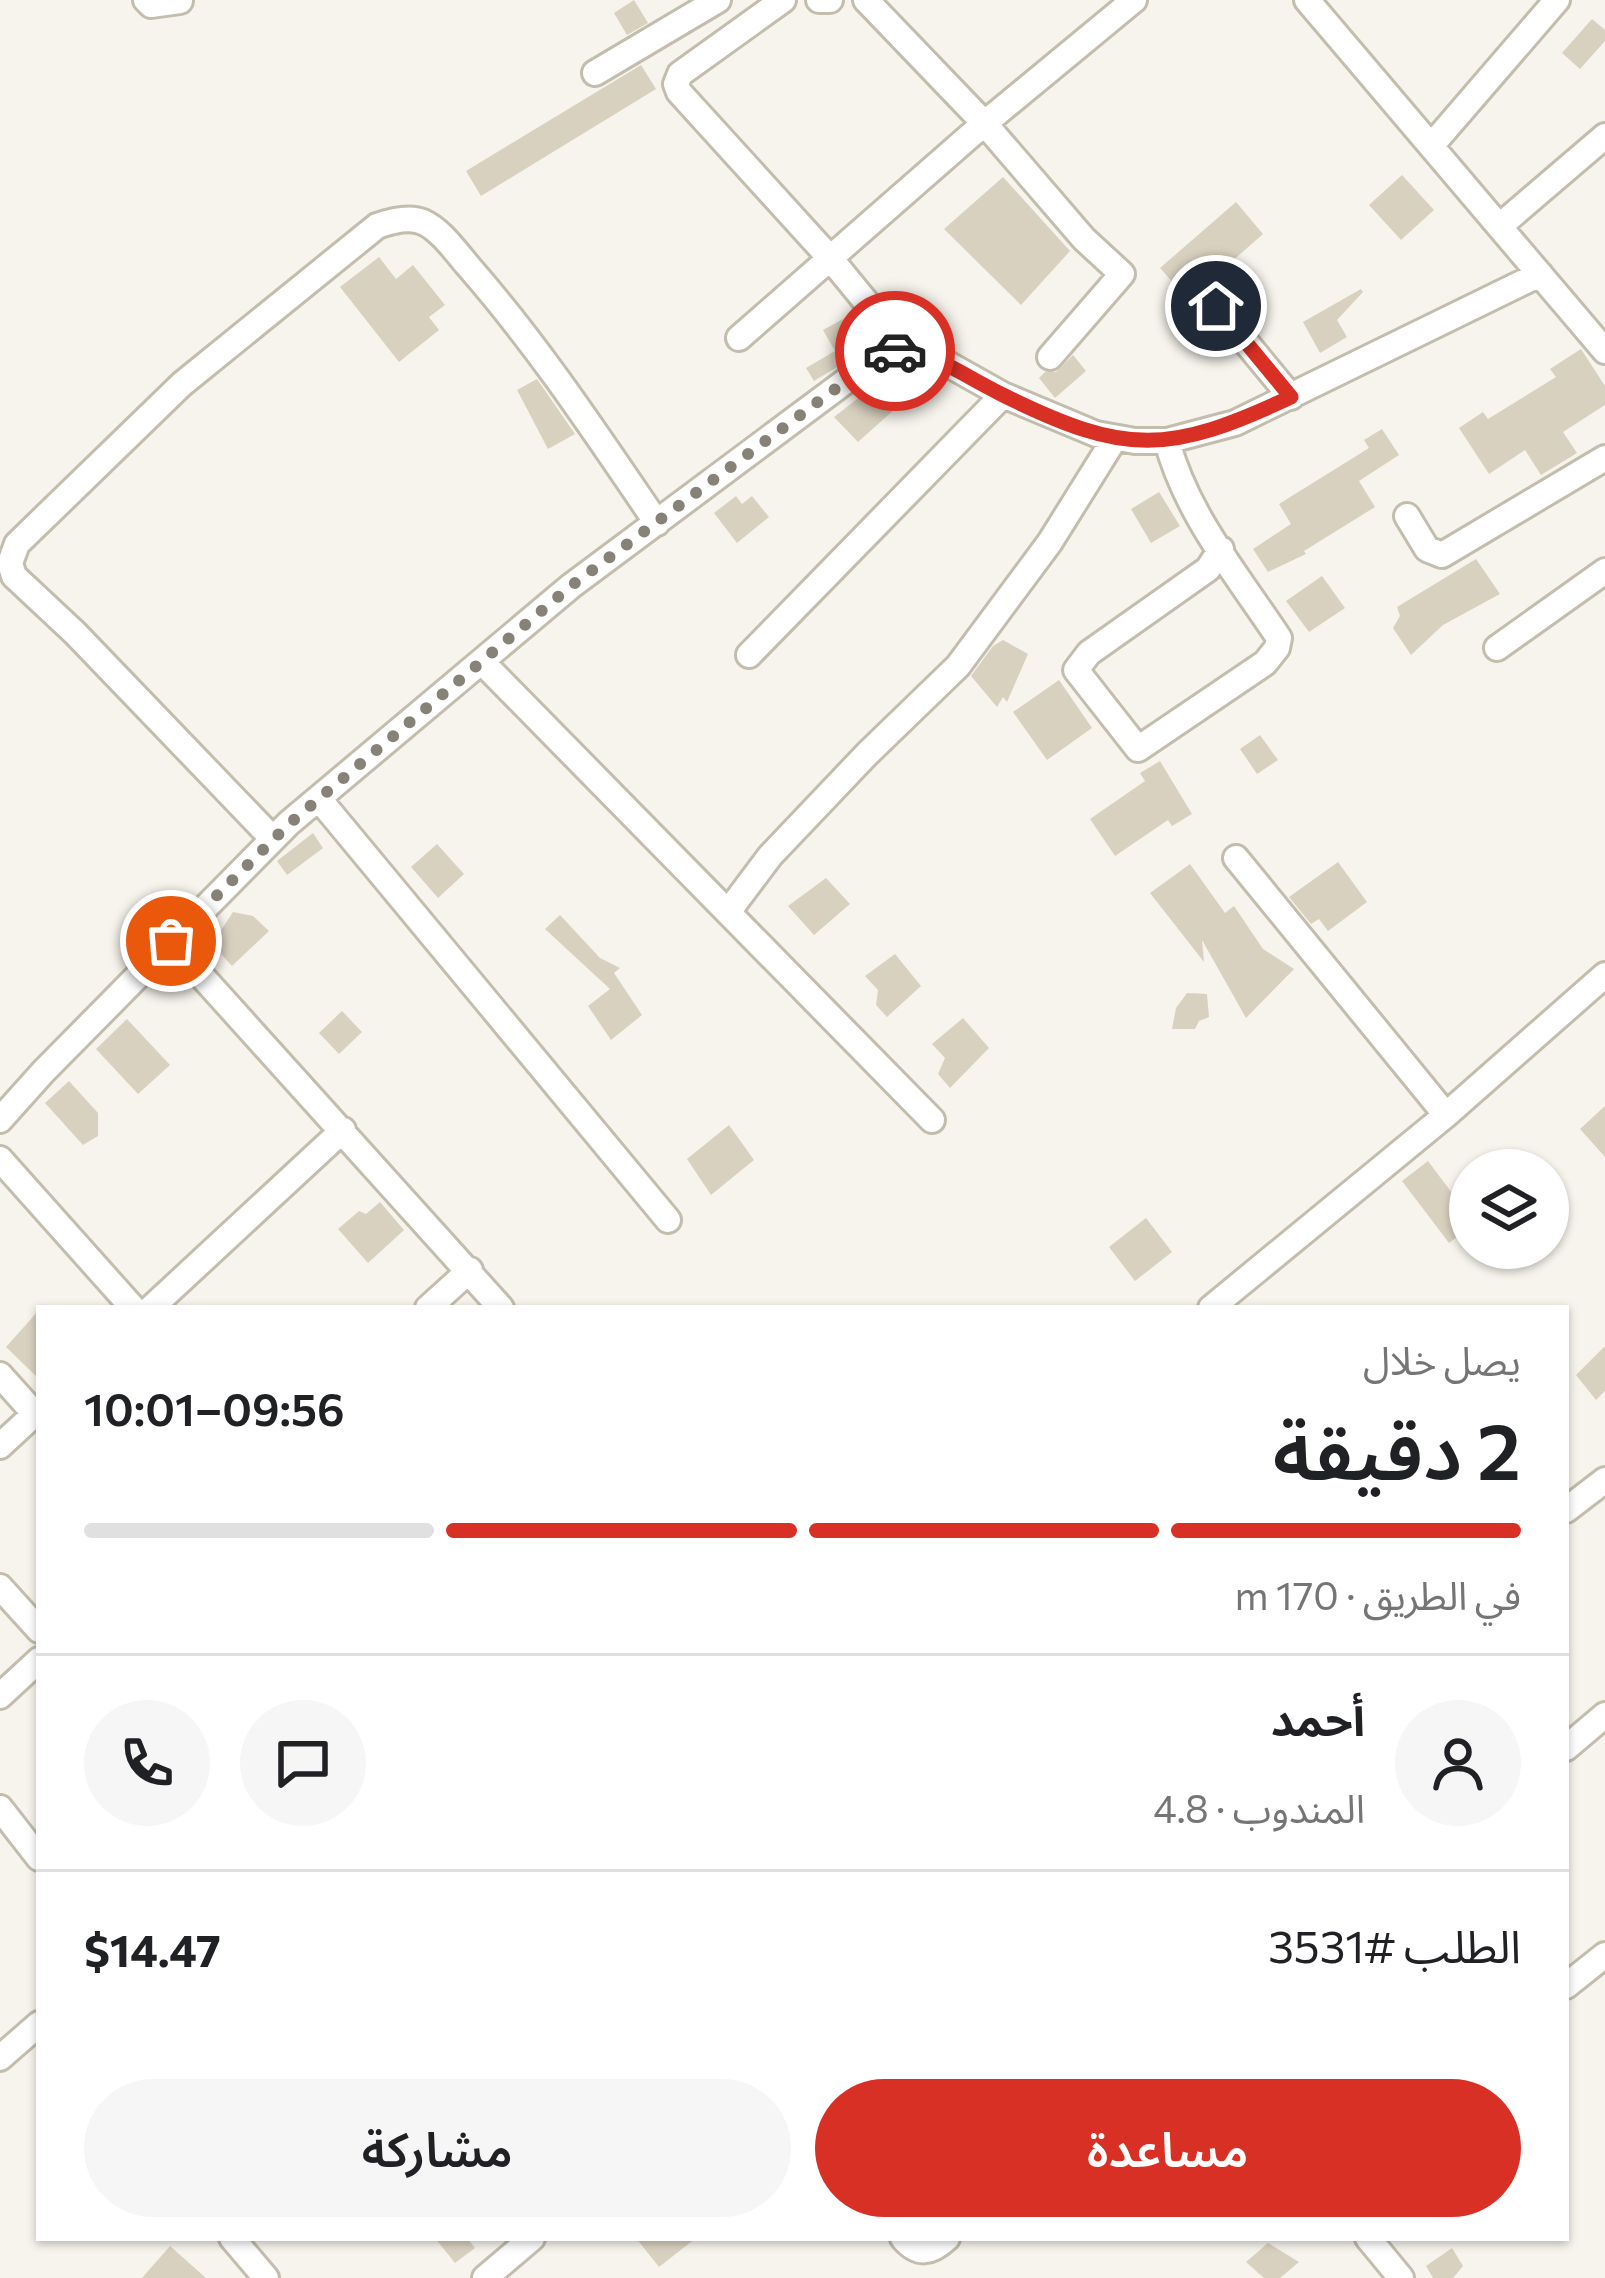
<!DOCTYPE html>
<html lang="ar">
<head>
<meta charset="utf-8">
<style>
	body { margin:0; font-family:Commissioner,"Noto Sans Arabic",sans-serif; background:#f6f6f6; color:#202124; direction:rtl; height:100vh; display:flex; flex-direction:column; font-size:45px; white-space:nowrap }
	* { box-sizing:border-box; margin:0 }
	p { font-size:39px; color:#757577 }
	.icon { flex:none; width:66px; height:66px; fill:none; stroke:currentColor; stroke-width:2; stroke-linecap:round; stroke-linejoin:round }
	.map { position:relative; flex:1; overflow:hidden; direction:ltr }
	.panel { position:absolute; left:36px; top:1305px; width:1533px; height:936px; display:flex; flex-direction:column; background:#fff; border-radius:0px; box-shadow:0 3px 9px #0004; direction:rtl }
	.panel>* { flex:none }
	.buttons { position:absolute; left:1449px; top:1149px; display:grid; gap:24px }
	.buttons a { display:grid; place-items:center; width:120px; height:120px; border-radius:50%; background:#fff; box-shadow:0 3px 9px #0004; font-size:60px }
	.pin { position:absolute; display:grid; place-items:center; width:102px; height:102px; color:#fff; margin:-51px; border:6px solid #fff; border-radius:50%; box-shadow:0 3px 12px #0007 }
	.courier { position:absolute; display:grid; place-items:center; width:120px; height:120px; margin:-60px; border:9px solid #d93025; border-radius:50%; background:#fff; color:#222; box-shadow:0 3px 15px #0007 }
	.head em { font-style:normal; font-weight:600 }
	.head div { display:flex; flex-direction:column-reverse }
	.head { display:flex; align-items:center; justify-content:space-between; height:204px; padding:0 48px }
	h1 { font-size:78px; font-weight:600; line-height:90px }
	.bar { display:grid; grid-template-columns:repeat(4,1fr); gap:18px 12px; align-content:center; height:144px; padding:0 48px }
	.bar i { height:15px; border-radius:9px; background:#e0e0e0 }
	.bar .current { background:#d93025 }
	.bar p { grid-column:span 4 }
	.line { display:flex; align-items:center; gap:30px; padding:0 48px; border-top:3px solid #e0e0e0 }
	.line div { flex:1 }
	.round { display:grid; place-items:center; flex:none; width:126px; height:126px; border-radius:63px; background:#f6f6f6 }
	.primary-button { display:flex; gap:24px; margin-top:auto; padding:24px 48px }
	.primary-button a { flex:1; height:138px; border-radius:72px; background:#d93025; color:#fff; font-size:48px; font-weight:600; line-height:138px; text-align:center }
	.primary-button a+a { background:#f6f6f6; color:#202124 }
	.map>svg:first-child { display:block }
	.building { fill:#d9d1c0 }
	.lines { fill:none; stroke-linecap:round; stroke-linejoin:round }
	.minor-casing { stroke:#c3bdad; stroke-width:30 }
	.minor { stroke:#fff; stroke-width:24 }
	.done { stroke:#878278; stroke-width:12; stroke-dasharray:0 21.6 }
	.route { stroke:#d93025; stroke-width:15 }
</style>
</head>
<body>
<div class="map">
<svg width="1605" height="2278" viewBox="0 0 1605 2278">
	<rect width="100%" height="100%" fill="#f6f4ec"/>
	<!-- building -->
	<path class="building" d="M 634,0 L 648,23 L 627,35 L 614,13 Z
		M 1592,19 L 1605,30 L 1605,41 L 1580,69 L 1562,53 Z
		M 641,65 L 656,89 L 481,196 L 466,171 Z
		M 1402,175 L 1434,210 L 1401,240 L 1369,205 Z
		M 1003,177 L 1070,251 L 1021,305 L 944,229 Z
		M 1236,202 L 1263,234 L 1188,300 L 1160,268 Z
		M 379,257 L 396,279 L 413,265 L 445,305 L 429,317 L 439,330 L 399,362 L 340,287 Z
		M 1361,289 L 1363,292 L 1337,320 L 1347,337 L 1320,353 L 1303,322 Z
		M 854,313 L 877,343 L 814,381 L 806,368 L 835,351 L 823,330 Z
		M 1581,349 L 1605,386 L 1605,405 L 1563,432 L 1577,453 L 1541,475 L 1525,450 L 1489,474 L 1459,428 L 1483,412 L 1488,419 L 1556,377 L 1550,369 Z
		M 1073,355 L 1086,371 L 1055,398 L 1039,378 L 1045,372 L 1056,372 Z
		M 537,379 L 575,434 L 548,449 L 517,390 Z
		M 883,379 L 906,399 L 858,442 L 834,417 Z
		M 1382,429 L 1399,455 L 1359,481 L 1375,507 L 1304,551 L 1306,554 L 1268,572 L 1253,549 L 1291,524 L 1279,504 L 1369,448 L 1364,440 Z
		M 1159,492 L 1180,526 L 1151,543 L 1131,509 Z
		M 736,496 L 742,504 L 752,496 L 769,517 L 737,543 L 714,513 Z
		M 1476,559 L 1500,594 L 1443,625 L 1411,655 L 1393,628 L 1400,616 L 1397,607 Z
		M 1322,576 L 1345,608 L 1309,632 L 1286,601 Z
		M 1003,640 L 1028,654 L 1007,702 L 1003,697 L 997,707 L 971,676 L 993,646 Z
		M 1059,680 L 1092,728 L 1047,760 L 1013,712 Z
		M 1260,735 L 1278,760 L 1257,774 L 1240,749 Z
		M 1160,761 L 1192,814 L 1172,826 L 1168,820 L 1115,856 L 1090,819 L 1145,781 L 1140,773 Z
		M 313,833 L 323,848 L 287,875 L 277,861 Z
		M 437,844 L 464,874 L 438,898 L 411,867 Z
		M 1338,862 L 1367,902 L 1328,931 L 1319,919 L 1311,924 L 1289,897 Z
		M 1190,864 L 1225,913 L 1234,906 L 1263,949 L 1294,969 L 1246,1018 L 1202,940 L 1204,962 L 1150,893 Z
		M 826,878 L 850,904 L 814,935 L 788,906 Z
		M 233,912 L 253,916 L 269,931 L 232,966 L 212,944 Z
		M 560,915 L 600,958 L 620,968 L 614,973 L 642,1015 L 611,1040 L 588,1006 L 610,989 L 545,929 Z
		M 895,954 L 921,986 L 887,1017 L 876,1005 L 878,990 L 865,976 Z
		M 1187,993 L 1207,994 L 1209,1017 L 1199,1021 L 1195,1029 L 1172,1029 L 1176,1008 Z
		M 342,1011 L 362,1032 L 339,1054 L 319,1033 Z
		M 963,1018 L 989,1048 L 950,1088 L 938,1074 L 945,1058 L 932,1044 Z
		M 127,1019 L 170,1065 L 138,1094 L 96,1049 Z
		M 69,1081 L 98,1113 L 98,1136 L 83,1145 L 45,1103 Z
		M 1605,1106 L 1605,1157 L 1580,1129 Z
		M 729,1125 L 754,1160 L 711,1195 L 687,1159 Z
		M 1428,1161 L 1470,1217 L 1470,1227 L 1449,1243 L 1402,1181 Z
		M 380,1202 L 404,1230 L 368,1263 L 338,1229 L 359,1211 L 366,1214 Z
		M 1146,1218 L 1172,1252 L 1135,1281 L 1109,1247 Z
		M 39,1310 L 39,1379 L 6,1347 Z
		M 1605,1346 L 1605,1391 L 1596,1400 L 1576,1375 Z
		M 435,2238 L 467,2238 L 475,2248 L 455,2263 Z
		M 636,2238 L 696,2238 L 659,2267 Z
		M 1268,2243 L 1299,2262 L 1280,2278 L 1264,2278 L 1246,2262 Z
		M 170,2246 L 206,2278 L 142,2278 Z
		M 1452,2248 L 1463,2266 L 1453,2278 L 1433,2278 L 1426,2266 Z"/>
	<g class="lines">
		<!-- minor casing -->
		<g class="minor-casing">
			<path id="minor" d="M 146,0 L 151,5 L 180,1
				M 783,0 L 680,74 L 676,84 L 679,92 L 830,258 L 903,347
				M 819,0 L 830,0
				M 866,0 L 985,124 L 1084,239 L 1122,274 L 1050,357
				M 1307,0 L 1605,351
				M 595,73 L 718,0
				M 1432,145 L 1557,0
				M 1501,225 L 1605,136
				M 1216,306 L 1291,397
				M 739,338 L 979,128 L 1134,0
				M 1167,441 C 1186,514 1238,576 1279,638 L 1277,648 L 1265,663 L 1138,749 L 1076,670 L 1089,653 L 1208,569 L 1221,549
				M 1407,516 L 1427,549 L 1442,555 L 1605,458
				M 1497,648 L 1605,571
				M 749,655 L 1003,395
				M 483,663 L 932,1120
				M 319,799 L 668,1220
				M 273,839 L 75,633 L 14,576 L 10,563 L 17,544 L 182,384 L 377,226 C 391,221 409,216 423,222 C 441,230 456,252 469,267 C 539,347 597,435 657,523
				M 1236,858 L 1446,1115
				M 728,912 L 770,856 L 867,754 L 958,666 L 1050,542 L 1115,438
				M 171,942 L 501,1308
				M 0,1120 L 43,1072 L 289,823 L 571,586 L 858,372 L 903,347 L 937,358 L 1003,395 L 1096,434 L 1135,441 L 1167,441 L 1235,423 L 1540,274
				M 0,1159 L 133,1308
				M 151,1308 L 343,1130
				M 428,1308 L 470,1270
				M 1211,1308 L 1446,1115 L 1605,975
				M 0,1375 L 35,1414
				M 0,1446 L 39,1410
				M 1566,1510 L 1605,1480
				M 0,1587 L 39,1630
				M 0,1696 L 39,1660
				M 1566,1748 L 1605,1715
				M 0,1808 L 39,1858
				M 1566,1986 L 1605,1955
				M 0,2058 L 39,2024
				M 232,2238 L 266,2278
				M 903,2238 C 918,2256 931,2253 947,2238
				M 1368,2238 L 1401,2278
				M 485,2278 L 532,2238"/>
		</g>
		<!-- minor -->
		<use href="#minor" class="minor"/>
	</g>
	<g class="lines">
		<!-- done -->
		<path class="done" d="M 171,941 L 289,824 L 571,586 L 858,372 L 895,351"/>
		<!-- route -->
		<path class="route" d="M 895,351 L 903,347 C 940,358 969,378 1003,395 C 1126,456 1169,454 1291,397 L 1216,306"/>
	</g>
</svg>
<div class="buttons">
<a><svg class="icon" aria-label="layers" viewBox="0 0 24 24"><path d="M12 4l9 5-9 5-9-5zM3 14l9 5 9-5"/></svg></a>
</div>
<div class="pin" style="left:171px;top:941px;background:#ea580c"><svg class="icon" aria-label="bag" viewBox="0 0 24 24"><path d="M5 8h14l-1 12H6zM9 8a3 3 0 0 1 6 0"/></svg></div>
<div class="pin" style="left:1216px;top:306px;background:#1f2937"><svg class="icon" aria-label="home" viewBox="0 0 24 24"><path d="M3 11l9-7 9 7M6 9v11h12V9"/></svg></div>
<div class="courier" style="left:895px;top:351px"><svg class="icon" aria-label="car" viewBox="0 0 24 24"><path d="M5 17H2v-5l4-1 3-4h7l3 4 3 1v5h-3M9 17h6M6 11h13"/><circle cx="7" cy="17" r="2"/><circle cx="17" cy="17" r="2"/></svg></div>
<section class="panel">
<div class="head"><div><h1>2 دقيقة</h1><p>يصل خلال</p></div><em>09:56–10:01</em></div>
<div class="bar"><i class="current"></i><i class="current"></i><i class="current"></i><i></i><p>في الطريق · 170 m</p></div>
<div class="line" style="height:216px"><a class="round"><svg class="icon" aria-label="person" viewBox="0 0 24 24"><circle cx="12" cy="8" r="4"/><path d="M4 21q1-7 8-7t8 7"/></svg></a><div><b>أحمد</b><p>المندوب · 4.8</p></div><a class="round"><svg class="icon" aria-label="chat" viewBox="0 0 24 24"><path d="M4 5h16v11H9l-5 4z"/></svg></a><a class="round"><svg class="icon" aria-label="phone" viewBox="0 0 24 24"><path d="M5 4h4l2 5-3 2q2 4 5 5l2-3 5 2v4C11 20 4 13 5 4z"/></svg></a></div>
<div class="line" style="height:156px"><div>الطلب #3531</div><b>$14.47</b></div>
<div class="primary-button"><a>مساعدة</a><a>مشاركة</a></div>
</section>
</div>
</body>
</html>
